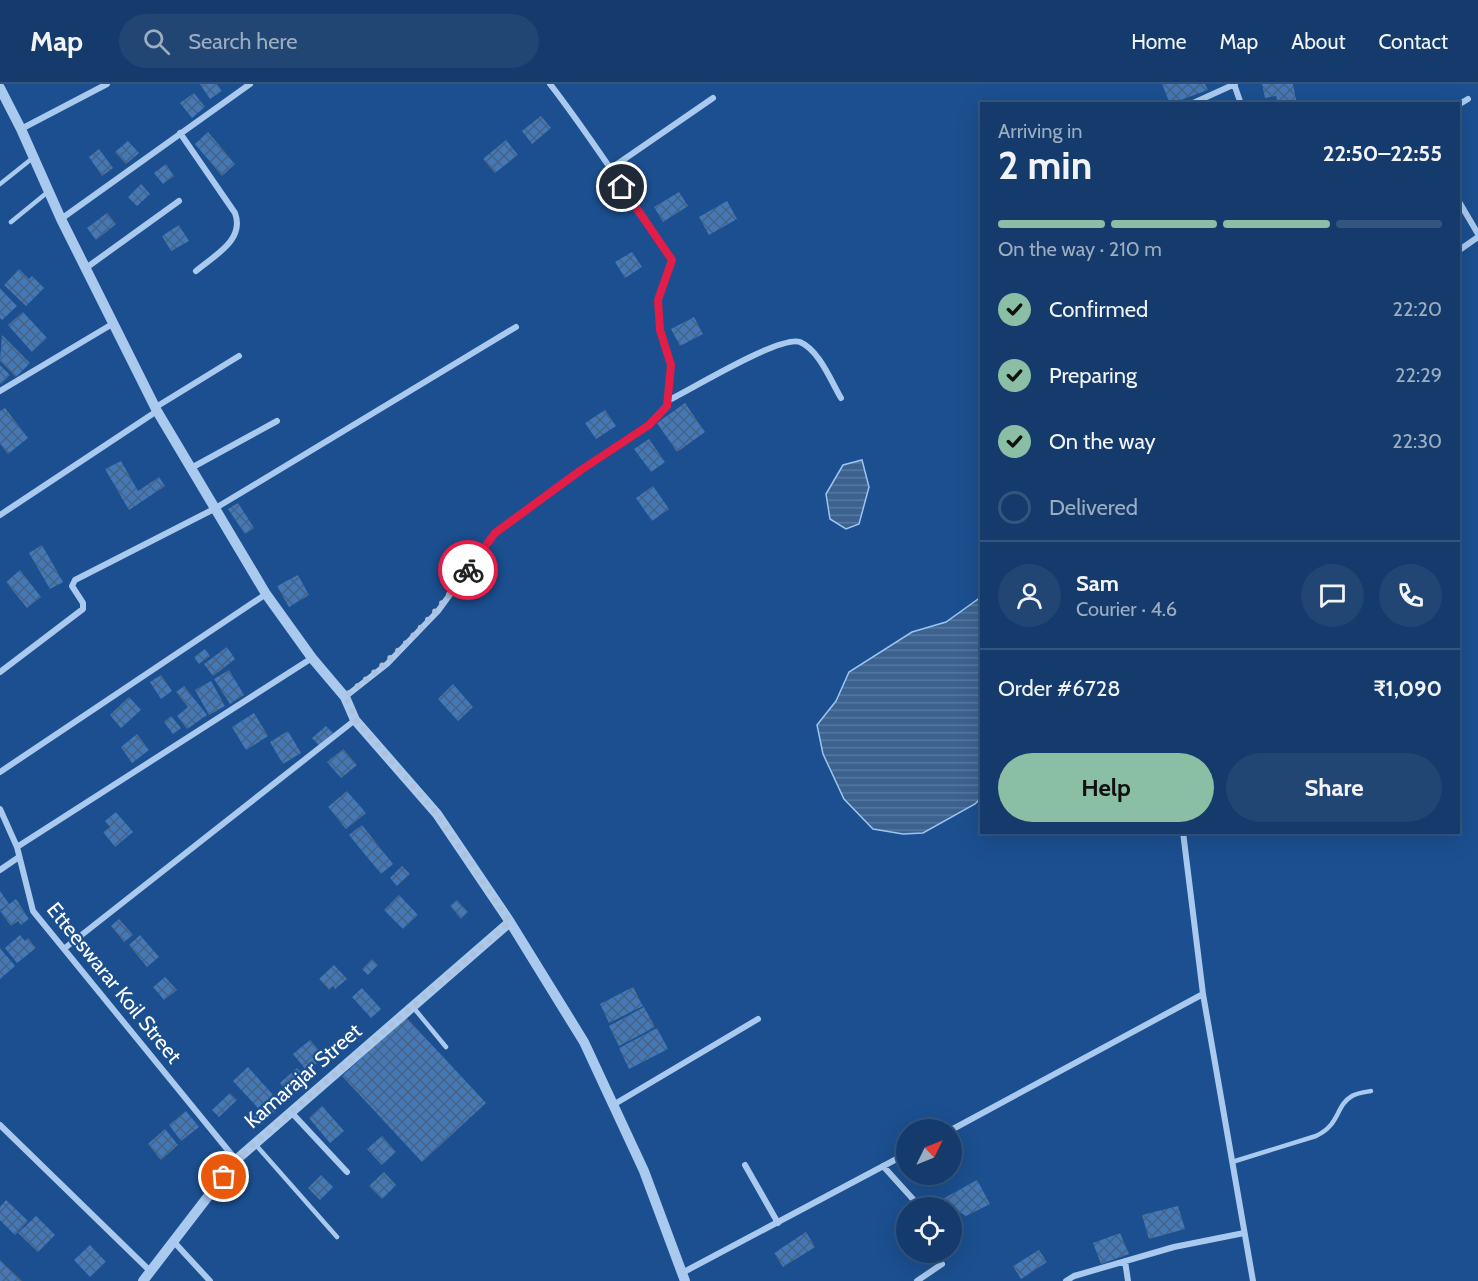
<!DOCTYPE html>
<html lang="en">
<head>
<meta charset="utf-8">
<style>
	body { margin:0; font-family:Cabin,sans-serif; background:#214673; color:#f1f3f6; height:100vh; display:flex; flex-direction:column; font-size:22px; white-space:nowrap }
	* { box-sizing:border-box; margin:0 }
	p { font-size:20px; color:#9dadc1 }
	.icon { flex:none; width:33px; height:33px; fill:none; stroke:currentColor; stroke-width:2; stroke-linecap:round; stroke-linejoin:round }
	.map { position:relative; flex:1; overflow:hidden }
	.panel { position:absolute; left:980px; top:18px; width:480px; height:732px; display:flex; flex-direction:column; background:#143b6b; border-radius:0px; box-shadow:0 6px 24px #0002,0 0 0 2px #33557e }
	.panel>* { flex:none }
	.needle { width:39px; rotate:47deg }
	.tools { position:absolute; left:896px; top:1035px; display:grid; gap:12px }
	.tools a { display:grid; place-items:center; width:66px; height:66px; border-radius:50%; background:#143b6b; box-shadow:0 6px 24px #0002,0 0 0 2px #33557e; font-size:30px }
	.pin { position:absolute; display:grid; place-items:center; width:51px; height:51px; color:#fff; margin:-26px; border:3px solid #fff; border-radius:50%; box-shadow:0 2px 6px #0007 }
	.courier { position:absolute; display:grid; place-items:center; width:60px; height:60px; margin:-30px; border:4px solid #e11d48; border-radius:50%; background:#fff; color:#222; box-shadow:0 2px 8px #0007 }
	.summary em { font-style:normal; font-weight:800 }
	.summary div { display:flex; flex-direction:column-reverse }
	.summary { display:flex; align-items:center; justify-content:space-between; height:102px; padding:0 18px }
	h1 { font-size:39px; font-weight:800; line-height:45px }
	.bar { display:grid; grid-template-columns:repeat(4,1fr); gap:9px 6px; align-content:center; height:72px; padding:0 18px }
	.bar i { height:8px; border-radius:4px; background:#33557e }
	.bar .selected { background:#8abfa5 }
	.bar p { grid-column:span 4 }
	.line { display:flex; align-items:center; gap:15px; padding:0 18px; border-top:2px solid #33557e }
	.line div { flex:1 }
	.round { display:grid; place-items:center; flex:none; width:63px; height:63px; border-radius:32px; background:#214673 }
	ol { padding:0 18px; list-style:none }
	li { display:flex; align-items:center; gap:18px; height:66px }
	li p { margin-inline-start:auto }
	li .icon { padding:6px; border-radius:50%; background:#8abfa5; color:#111; stroke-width:4 }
	li:last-child { color:#9dadc1 }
	li i { width:33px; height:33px; border:3px solid #33557e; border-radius:50% }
	.cta { display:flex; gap:12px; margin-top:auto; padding:12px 18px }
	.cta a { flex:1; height:69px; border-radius:36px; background:#8abfa5; color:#111; font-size:24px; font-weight:800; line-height:69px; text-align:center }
	.cta a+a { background:#214673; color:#f1f3f6 }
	header { display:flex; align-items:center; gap:36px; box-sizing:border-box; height:84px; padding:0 30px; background:#143b6b; border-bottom:2px solid #33557e }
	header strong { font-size:28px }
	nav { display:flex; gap:33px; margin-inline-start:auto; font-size:21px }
	.search { width:420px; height:54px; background:#214673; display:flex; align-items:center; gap:15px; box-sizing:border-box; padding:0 21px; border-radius:33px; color:#9dadc1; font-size:22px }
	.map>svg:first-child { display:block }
	.water { fill:url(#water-rules); stroke:#9cc4f0; stroke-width:1.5 }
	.building { fill:url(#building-cross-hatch) }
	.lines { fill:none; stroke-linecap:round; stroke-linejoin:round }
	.service { stroke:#a9c9ee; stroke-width:4.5 }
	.minor { stroke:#a9c9ee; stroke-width:6 }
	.tertiary { stroke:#a9c9ee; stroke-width:10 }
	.done { stroke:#afc1d8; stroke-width:6; stroke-dasharray:0 10.8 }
	.route { stroke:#e11d48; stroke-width:8 }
	.labels { text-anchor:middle; stroke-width:4.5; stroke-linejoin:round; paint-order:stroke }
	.street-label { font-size:21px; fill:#fff; stroke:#1b4f8f }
</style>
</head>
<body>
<header>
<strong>Map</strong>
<div class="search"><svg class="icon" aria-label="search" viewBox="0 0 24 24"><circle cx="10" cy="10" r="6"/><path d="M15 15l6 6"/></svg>Search here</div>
<nav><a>Home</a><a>Map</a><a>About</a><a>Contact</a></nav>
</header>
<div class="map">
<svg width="1478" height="1197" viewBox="0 0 1478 1197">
	<defs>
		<pattern id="water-rules" width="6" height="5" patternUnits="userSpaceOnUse" patternTransform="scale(1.5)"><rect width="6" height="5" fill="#3c6290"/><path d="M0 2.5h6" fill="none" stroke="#597aa1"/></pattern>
		<pattern id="building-cross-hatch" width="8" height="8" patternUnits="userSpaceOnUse" patternTransform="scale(1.5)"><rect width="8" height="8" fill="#4478b7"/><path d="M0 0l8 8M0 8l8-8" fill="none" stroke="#486282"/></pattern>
	</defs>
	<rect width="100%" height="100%" fill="#1b4f8f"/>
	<!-- water -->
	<path class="water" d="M 862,376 L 869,403 L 859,440 L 846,445 L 830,435 L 826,410 L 843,381 Z
		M 981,513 L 981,714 L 975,720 L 923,749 L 903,750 L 873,745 L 844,715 L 823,670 L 817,641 L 836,617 L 849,588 L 912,548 L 946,538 Z"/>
	<!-- building -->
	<path class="building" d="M 200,0 L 217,0 L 222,7 L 210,15 Z
		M 1162,0 L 1205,0 L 1208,6 L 1170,20 Z
		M 1262,0 L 1293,0 L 1297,20 L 1278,20 L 1276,12 L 1265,14 Z
		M 194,9 L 205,23 L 192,34 L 180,19 Z
		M 541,32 L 551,44 L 532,60 L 522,47 Z
		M 208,48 L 235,80 L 222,92 L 195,60 Z
		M 506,56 L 518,71 L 495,89 L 483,75 Z
		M 128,57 L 139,69 L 126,80 L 115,68 Z
		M 99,65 L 113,84 L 102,92 L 89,73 Z
		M 166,80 L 174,92 L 163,100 L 154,89 Z
		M 141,100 L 150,110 L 137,122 L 128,113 Z
		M 679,108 L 688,122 L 663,138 L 654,123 Z
		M 727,117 L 737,135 L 709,151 L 699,133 Z
		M 107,129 L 116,140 L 96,156 L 87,144 Z
		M 179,141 L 189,157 L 171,167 L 162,152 Z
		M 632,168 L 642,183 L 625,194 L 615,178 Z
		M 19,185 L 29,195 L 32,192 L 44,204 L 26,222 L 4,201 Z
		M 0,204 L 17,222 L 2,236 L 0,234 Z
		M 23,228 L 47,254 L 32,268 L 8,241 Z
		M 694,233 L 703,250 L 680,262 L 671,245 Z
		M 2,251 L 30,279 L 16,293 L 0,277 Z
		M 0,281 L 10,291 L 1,300 L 0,299 Z
		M 685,319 L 705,348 L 677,368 L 657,339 Z
		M 5,324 L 28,354 L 8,370 L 0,360 L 0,327 Z
		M 605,326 L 616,342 L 596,355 L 585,339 Z
		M 649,355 L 665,378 L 651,388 L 634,365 Z
		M 121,377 L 138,407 L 159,393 L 165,402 L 129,426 L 105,385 Z
		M 653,402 L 669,425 L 652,437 L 636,414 Z
		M 238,419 L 254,444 L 245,450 L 228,425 Z
		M 42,461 L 63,498 L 50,505 L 29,469 Z
		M 20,486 L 41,513 L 27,524 L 6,498 Z
		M 298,491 L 309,511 L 289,523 L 277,502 Z
		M 227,563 L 235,575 L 213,592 L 204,580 Z
		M 205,565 L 210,572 L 199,580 L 194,573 Z
		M 229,586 L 244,611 L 230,620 L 214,595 Z
		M 161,591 L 172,607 L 161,615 L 150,598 Z
		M 211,597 L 225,622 L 209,631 L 195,606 Z
		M 453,600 L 473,623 L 458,637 L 438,615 Z
		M 184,602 L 207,631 L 187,645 L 177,632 L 188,623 L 176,608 Z
		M 129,613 L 141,626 L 121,644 L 110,631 Z
		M 254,629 L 268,652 L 246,666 L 232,643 Z
		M 171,632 L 181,644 L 173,650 L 164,638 Z
		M 326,642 L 333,649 L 319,661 L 312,654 Z
		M 288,647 L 301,669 L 283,680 L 270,658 Z
		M 137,650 L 149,666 L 132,679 L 121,663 Z
		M 343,665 L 357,681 L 341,694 L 327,678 Z
		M 347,707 L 366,729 L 346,745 L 328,723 Z
		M 116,728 L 133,748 L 115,763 L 103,748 L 110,743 L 105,737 Z
		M 362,741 L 393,780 L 381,790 L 349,751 Z
		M 402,782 L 410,790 L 397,802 L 390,794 Z
		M 0,807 L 9,820 L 0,826 Z
		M 399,811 L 418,831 L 403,845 L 384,826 Z
		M 16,815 L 29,835 L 21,841 L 18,837 L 11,842 L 0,827 Z
		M 457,816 L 468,828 L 461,835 L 450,822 Z
		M 119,835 L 133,851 L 124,858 L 111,842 Z
		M 20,851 L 25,857 L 28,854 L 36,864 L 17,879 L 5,864 Z
		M 140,851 L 159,873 L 147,883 L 129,861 Z
		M 0,864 L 15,882 L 0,895 Z
		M 372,875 L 378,881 L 368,891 L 362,885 Z
		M 334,881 L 347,895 L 335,905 L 333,902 L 329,906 L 319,895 Z
		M 165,893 L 177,906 L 164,916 L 153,903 Z
		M 633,903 L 643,922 L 609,939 L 600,920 Z
		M 362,904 L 381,925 L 371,934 L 352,913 Z
		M 644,923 L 655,943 L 619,962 L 609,942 Z
		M 406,933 L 486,1019 L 422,1078 L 342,992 Z
		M 657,944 L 668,965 L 629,985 L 619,964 Z
		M 310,956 L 325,973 L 307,987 L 293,970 Z
		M 248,983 L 273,1011 L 258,1024 L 233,997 Z
		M 297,984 L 304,991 L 286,1007 L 280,999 Z
		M 230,1009 L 237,1016 L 219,1033 L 212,1026 Z
		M 270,1017 L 278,1025 L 261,1041 L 253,1033 Z
		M 322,1022 L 344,1047 L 330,1059 L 309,1034 Z
		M 186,1027 L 199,1043 L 181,1057 L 169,1041 Z
		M 165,1045 L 178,1061 L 161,1076 L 148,1060 Z
		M 382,1052 L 396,1068 L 382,1081 L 367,1065 Z
		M 384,1088 L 396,1101 L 382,1115 L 369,1102 Z
		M 321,1091 L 333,1103 L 320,1116 L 308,1104 Z
		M 977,1096 L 990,1120 L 966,1132 L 939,1117 Z
		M 6,1116 L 28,1137 L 15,1151 L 0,1136 L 0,1123 Z
		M 1178,1122 L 1185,1145 L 1149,1155 L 1142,1131 Z
		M 36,1132 L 55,1151 L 38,1168 L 18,1149 Z
		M 806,1148 L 815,1163 L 783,1183 L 774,1169 Z
		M 1120,1149 L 1129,1170 L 1101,1180 L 1093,1159 Z
		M 90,1161 L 106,1178 L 90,1193 L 74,1176 Z
		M 1039,1166 L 1047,1178 L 1021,1195 L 1013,1182 Z
		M 0,1176 L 22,1197 L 0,1197 Z"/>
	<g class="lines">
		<!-- service -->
		<path class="service" d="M 0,100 L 34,73
			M 11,138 L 49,107
			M 413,923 L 446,963
			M 255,1060 L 337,1153
			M 1232,1078 L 1316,1052 C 1341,1040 1335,1022 1352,1012 C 1357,1009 1365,1008 1371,1007"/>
		<!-- minor -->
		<path class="minor" d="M 1234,0 L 1241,20
			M 1191,20 L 1235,0
			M 1458,21 L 1468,15
			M 21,45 L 107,0
			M 180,49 L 235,129 C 245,156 215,171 196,187
			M 610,85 L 713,14
			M 1458,116 L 1478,150
			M 61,135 L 250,0
			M 1458,167 L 1478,153
			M 86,184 L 179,117
			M 0,307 L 114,239
			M 669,316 C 692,305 780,251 800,258 C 819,266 831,297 841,314
			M 156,323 L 239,272
			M 193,383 L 277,337
			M 0,431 L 157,327
			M 0,588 L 83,525 L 83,519 L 72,502 L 75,496 L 214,425 L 516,243
			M 345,613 L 387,580 L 438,527 L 495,449 L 581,386 L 649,341 L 667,323 L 671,281 L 660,246 L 658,216 L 672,176 C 632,117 594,57 550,0
			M 0,688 L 266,510
			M 0,725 L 17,763 L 33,827 L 236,1076
			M 1183,748 L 1203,910 L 1253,1197
			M 17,763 L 312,574
			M 0,786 L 19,773
			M 65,864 L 355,636
			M 613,1021 L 758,935
			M 291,1028 L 347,1088
			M 0,1041 L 149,1186
			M 951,1046 L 1203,910
			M 745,1081 L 778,1139
			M 883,1082 L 921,1124
			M 175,1159 L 210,1197
			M 1125,1177 L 1128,1197
			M 682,1189 L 906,1070
			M 917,1197 L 942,1180
			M 1066,1197 L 1074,1192 L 1174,1163 L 1244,1149"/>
		<!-- tertiary -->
		<path class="tertiary" d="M 0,4 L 21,45 L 61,135 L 157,327 L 266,510 L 312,574 L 345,613 L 355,636 L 437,730 L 510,838 L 584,958 L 644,1087 L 685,1197
			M 143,1197 L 236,1076 L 510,838"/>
	</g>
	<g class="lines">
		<!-- done -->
		<path class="done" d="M 224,1093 L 236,1076 L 510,838 L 437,730 L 356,636 L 345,612 C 395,574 431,536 468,486"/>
		<!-- route -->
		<path class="route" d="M 468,486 L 495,449 L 581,386 L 649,341 L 667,322 L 671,281 L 660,246 L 658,216 L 672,176 L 622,103"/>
	</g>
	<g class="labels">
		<!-- street labels -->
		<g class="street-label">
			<text transform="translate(114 899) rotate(51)" y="7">Etteeswarar Koil Street</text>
			<text transform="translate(303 992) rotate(-41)" y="7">Kamarajar Street</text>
		</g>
	</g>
</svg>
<div class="tools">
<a><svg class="needle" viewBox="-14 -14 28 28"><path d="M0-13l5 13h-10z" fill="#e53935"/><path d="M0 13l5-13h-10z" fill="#9dadc1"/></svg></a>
<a><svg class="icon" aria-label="locate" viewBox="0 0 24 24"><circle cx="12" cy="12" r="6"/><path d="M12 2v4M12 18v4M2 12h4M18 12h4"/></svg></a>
</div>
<div class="pin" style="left:224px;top:1093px;background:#ea580c"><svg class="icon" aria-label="bag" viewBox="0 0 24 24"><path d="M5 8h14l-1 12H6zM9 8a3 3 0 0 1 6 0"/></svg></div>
<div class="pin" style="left:622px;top:103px;background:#1f2937"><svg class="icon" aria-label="home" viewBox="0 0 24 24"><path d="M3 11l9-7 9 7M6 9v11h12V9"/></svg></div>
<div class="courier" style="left:468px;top:486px"><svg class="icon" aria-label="bike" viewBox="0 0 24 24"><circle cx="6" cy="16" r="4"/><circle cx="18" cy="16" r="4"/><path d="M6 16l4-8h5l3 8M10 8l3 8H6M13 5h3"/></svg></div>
<section class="panel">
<div class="summary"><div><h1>2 min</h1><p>Arriving in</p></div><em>22:50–22:55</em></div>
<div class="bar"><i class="selected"></i><i class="selected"></i><i class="selected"></i><i></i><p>On the way · 210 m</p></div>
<ol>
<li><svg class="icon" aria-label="check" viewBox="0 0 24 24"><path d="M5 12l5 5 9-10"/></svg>Confirmed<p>22:20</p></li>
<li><svg class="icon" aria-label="check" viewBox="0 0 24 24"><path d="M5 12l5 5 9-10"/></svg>Preparing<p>22:29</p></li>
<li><svg class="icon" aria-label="check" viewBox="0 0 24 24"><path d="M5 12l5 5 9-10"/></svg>On the way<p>22:30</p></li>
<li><i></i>Delivered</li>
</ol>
<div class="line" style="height:108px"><a class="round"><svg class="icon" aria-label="person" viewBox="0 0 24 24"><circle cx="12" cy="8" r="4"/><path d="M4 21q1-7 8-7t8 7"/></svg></a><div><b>Sam</b><p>Courier · 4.6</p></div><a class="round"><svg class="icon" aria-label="chat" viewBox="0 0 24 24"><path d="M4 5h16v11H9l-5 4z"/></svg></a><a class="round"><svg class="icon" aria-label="phone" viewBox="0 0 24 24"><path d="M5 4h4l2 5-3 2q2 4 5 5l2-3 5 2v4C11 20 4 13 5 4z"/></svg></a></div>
<div class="line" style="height:78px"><div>Order #6728</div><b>₹1,090</b></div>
<div class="cta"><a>Help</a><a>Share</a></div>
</section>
</div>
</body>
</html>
